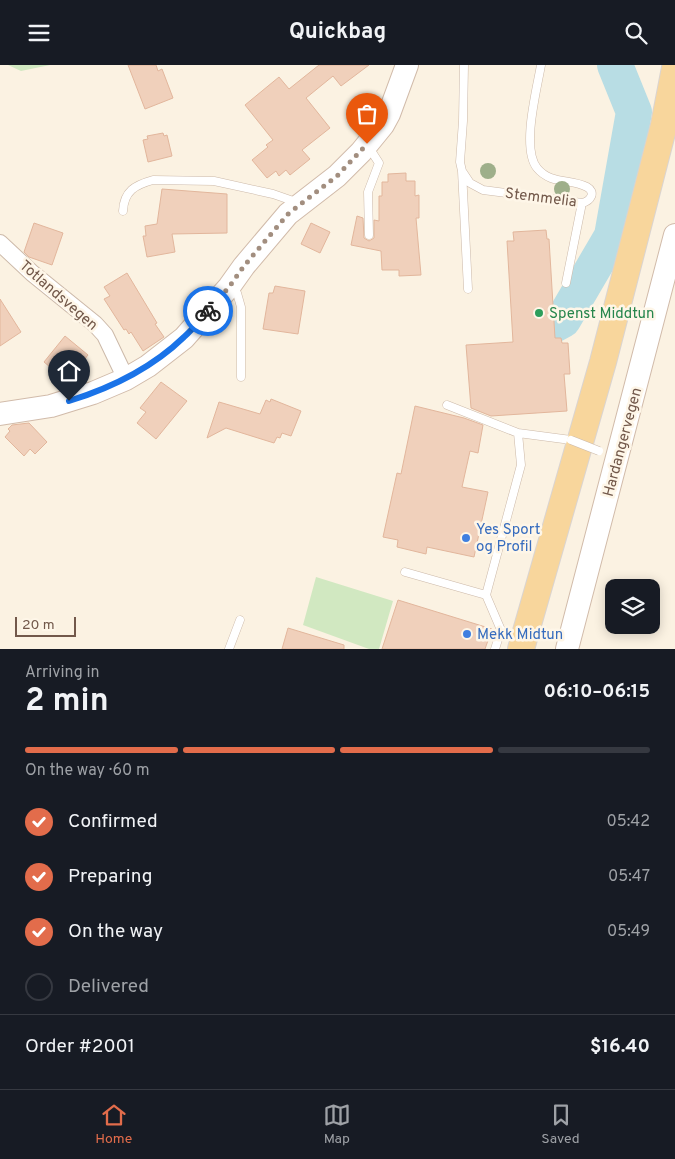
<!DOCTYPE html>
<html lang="en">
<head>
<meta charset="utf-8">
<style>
	body { margin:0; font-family:Overpass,sans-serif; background:#242831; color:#f1f3f6; height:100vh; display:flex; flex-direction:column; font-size:19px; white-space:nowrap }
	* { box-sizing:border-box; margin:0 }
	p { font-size:16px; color:#9ea1a6 }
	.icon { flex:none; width:28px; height:28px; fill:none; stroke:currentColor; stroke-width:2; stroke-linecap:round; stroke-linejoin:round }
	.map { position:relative; height:584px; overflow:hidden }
	.sheet { display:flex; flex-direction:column; background:#171b24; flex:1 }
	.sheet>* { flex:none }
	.tools { position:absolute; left:605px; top:514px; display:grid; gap:10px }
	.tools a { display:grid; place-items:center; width:55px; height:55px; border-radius:10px; background:#171b24; box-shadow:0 2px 12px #0003; font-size:25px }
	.scale { position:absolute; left:15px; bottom:12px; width:61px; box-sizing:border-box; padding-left:5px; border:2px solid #72584a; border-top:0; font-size:14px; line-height:18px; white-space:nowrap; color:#72584a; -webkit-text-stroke:4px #fef6e8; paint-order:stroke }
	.pin { position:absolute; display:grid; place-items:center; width:42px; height:42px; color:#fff; margin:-51px -21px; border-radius:50% 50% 50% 0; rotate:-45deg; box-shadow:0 0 5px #0007 }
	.pin .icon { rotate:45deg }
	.courier { position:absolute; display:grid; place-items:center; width:50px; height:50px; margin:-25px; border:4px solid #1a73e8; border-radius:50%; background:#fff; color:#222; box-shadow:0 1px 6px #0007 }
	.headline em { font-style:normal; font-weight:700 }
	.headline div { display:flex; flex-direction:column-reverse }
	.headline { display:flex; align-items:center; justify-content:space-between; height:85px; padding:0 25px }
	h1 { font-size:32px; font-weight:700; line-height:38px }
	.bar { display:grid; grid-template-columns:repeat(4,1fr); gap:8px 5px; align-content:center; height:60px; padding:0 25px }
	.bar i { height:6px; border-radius:4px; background:#363941 }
	.bar .current { background:#e26c4b }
	.bar p { grid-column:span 4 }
	.line { display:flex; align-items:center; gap:12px; padding:0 25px; border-top:1px solid #363941 }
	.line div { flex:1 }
	ol { padding:0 25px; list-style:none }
	li { display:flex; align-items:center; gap:15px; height:55px }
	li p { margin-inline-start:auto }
	li .icon { padding:5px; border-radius:50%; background:#e26c4b; color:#fff; stroke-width:4 }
	li:last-child { color:#9ea1a6 }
	li i { width:28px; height:28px; border:2px solid #363941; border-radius:50% }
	header { display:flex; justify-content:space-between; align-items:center; height:65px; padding:0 25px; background:#171b24; font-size:22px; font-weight:700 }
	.menu { display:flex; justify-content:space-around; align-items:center; height:70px; border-top:1px solid #363941; background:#171b24; font-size:14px; color:#9ea1a6 }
	.menu a { display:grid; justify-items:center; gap:2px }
	.menu .current { color:#e26c4b }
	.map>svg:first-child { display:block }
	.green { fill:#d1e8c1 }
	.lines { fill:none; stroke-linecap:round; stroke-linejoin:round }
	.river { stroke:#b8dde4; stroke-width:36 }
	.building { fill:#f0d0bb; stroke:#e2b69c }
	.lane-casing { stroke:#ccb9a9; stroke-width:9 }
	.street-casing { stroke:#ccb9a9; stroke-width:18 }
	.secondary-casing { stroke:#d1bbaa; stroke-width:24 }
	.primary-casing { stroke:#dad4d0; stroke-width:28 }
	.lane { stroke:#fff; stroke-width:8 }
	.street { stroke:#fff; stroke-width:16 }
	.secondary { stroke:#fff; stroke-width:22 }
	.primary { stroke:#f8d69c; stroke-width:26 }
	.lane-bridge-casing { stroke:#ccb9a9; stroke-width:9; stroke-linecap:butt }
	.lane-bridge { stroke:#fff; stroke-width:8 }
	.tree { fill:#9eaf8a }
	.done { stroke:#a28e7f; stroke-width:5; stroke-dasharray:0 9 }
	.route { stroke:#1a73e8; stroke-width:6 }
	.leisure-dot { fill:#2e9e5b; stroke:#fef6e8; stroke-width:2 }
	.shop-dot { fill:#3f7fe0; stroke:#fef6e8; stroke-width:2 }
	.labels { text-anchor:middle; stroke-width:5; stroke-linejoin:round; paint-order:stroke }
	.street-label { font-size:15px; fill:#72584a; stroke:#fef6e8 }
	.leisure-label { font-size:15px; fill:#27864d; stroke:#fef6e8; text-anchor:start }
	.shop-label { font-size:15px; fill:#366cbe; stroke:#fef6e8; text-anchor:start }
</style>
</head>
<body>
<header><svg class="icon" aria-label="menu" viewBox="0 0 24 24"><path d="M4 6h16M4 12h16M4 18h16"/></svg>Quickbag<svg class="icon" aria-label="search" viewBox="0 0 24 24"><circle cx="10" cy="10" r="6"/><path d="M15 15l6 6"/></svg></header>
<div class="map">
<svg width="675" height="584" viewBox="0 0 675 584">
	<rect width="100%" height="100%" fill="#fbf2e2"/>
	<!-- green -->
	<path class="green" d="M 8,0 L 50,0 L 21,6 Z
		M 316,512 L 393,536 L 379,584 L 369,584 L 303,560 Z"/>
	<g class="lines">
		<!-- river -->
		<path class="river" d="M 550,262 L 563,255 L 612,171 L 634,47 L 615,0"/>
	</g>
	<!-- building -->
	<path class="building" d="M 128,0 L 156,0 L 158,6 L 162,4 L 173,33 L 145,44 Z
		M 319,0 L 369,0 L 341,21 L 333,11 L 306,33 L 330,63 L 302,85 L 310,94 L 290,110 L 286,105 L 279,111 L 276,106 L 267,113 L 252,95 L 268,82 L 266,80 L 273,75 L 245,40 L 279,12 L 289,24 Z
		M 163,68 L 164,71 L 167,70 L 172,91 L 148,97 L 143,75 L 148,74 L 147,71 Z
		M 406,108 L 406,116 L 415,116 L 415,131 L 419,130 L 419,153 L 416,153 L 421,210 L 399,211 L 399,205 L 382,205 L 381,186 L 351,180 L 357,151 L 363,153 L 364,173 L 369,176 L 374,173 L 374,155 L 379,156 L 379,131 L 382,131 L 382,117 L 388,117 L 388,109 Z
		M 162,124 L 227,129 L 227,168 L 172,169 L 175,187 L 147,192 L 143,171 L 146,171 L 145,161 L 157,159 Z
		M 34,158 L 63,168 L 52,200 L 29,192 L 24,187 Z
		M 311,158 L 330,167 L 320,188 L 301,179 Z
		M 546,165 L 547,174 L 549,174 L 555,273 L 561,273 L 562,278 L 568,278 L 570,309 L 564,309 L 567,346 L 491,351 L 471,343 L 466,280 L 513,277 L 507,176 L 514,176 L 513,167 Z
		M 127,208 L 157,258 L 155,259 L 164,272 L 143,286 L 131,267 L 129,269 L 126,264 L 124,265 L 104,234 L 110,231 L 104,222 Z
		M 275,221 L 305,226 L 298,269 L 263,264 L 269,228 L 273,228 Z
		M 0,234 L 21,267 L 0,281 Z
		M 65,271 L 88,290 L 67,316 L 44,297 Z
		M 161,317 L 187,336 L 156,374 L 137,358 L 146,347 L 140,343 Z
		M 271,334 L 301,346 L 291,371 L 282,368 L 280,373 L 277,372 L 274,378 L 226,363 L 207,373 L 219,337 L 260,349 L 266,335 L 270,337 Z
		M 415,341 L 464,353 L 483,360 L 478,388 L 470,386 L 462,422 L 488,427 L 474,492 L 427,482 L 426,489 L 397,482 L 398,475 L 383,472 L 397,408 L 401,409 Z
		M 29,358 L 47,377 L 35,389 L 30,384 L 24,391 L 5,372 L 10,366 L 8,364 L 12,360 Z
		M 398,535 L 492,564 L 485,584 L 382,584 Z
		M 288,563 L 344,580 L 344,584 L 282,584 Z"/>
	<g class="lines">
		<!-- lane casing -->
		<g class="lane-casing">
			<path id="lane" d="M 464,0 L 463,56 L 460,97 L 462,106 L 470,118 L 483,125 L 582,138 C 591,136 596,127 587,122 C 570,113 551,120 537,103 C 521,83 537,24 541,0
				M 368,81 L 379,98 L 368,127 L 369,170
				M 462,106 L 468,224
				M 123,146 C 124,126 135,120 153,115 L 214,116 L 273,129 L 296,137
				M 566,218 L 582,138
				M 231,223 L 237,228 L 241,242 L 241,312
				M 447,340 L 518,368
				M 405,507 L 486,530
				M 229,584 L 240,555
				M 495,584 L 501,565 L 486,530 L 521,400 L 518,368 L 571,375"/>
		</g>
		<!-- street casing -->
		<g class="street-casing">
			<path id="street" d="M 0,178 L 32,208 L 95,259 L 105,270 L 126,314"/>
		</g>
		<!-- secondary casing -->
		<g class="secondary-casing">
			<path id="secondary" d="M 0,349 L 51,341 L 93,328 L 126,314 L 148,301 L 184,273 L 229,222 L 244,201 L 288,149 L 337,111 L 361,87 L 383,60 L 389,49 L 407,0
				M 567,584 L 675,170"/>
		</g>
		<!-- primary casing -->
		<g class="primary-casing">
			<path id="primary" d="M 521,584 L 603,297 L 664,60 L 675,3"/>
		</g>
		<!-- lane -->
		<use href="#lane" class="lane"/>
		<!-- street -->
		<use href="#street" class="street"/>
		<!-- secondary -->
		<use href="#secondary" class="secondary"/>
		<!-- primary -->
		<use href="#primary" class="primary"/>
		<!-- lane-bridge casing -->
		<g class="lane-bridge-casing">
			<path id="lane-bridge" d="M 571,375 L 599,386"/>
		</g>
		<!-- lane-bridge -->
		<use href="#lane-bridge" class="lane-bridge"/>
	</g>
	<!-- trees -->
	<g class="tree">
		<circle cx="488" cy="106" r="8"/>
		<circle cx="562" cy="124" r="8"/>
	</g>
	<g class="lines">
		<!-- done -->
		<path class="done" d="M 208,246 L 229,222 L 244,201 L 288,149 L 337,111 L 367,79"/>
		<!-- route -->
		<path class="route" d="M 69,336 C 111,323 152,303 184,272 C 193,264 200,255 208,246"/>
	</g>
	<!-- markers -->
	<circle class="leisure-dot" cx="539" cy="248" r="5"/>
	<g class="shop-dot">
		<circle cx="466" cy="473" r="5"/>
		<circle cx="467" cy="569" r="5"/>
	</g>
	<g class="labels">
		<!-- street labels -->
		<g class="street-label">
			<text transform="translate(541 132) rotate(7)" y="5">Stemmelia</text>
			<text transform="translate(59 230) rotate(41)" y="5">Totlandsvegen</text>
			<text transform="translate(622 377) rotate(-75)" y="5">Hardangervegen</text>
		</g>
		<!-- leisure labels -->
		<g class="leisure-label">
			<text x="549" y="253">Spenst Middtun</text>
		</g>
		<!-- shop labels -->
		<g class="shop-label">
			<text x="476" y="469">Yes Sport<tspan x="476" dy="17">og Profil</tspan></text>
			<text x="477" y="574">Mekk Midtun</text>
		</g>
	</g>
</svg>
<div class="tools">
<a><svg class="icon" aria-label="layers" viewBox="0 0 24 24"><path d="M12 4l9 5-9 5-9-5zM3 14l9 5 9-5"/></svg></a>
</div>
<div class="scale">20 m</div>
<div class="pin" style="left:367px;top:79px;background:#ea580c"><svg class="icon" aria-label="bag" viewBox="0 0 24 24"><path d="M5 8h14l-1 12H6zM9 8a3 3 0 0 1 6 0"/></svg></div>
<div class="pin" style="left:69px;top:336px;background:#1f2937"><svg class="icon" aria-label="home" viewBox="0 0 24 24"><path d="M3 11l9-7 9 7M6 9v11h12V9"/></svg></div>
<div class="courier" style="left:208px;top:246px"><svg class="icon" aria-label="bike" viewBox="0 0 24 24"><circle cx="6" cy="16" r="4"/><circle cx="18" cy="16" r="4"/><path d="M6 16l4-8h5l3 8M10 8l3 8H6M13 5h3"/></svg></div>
</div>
<section class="sheet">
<div class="headline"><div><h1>2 min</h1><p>Arriving in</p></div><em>06:10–06:15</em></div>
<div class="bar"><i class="current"></i><i class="current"></i><i class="current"></i><i></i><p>On the way · 60 m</p></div>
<ol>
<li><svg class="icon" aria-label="check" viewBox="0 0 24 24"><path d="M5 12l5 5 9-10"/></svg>Confirmed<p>05:42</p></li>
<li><svg class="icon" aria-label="check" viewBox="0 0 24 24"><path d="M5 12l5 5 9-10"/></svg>Preparing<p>05:47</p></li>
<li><svg class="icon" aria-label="check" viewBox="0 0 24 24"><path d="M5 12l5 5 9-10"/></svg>On the way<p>05:49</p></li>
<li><i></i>Delivered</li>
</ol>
<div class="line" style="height:65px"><div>Order #2001</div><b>$16.40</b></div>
</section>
<nav class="menu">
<a class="current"><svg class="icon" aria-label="home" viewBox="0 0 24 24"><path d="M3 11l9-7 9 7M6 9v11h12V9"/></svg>Home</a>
<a><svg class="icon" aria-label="map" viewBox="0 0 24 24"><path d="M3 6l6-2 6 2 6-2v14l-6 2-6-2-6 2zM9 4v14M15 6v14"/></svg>Map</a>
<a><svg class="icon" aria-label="saved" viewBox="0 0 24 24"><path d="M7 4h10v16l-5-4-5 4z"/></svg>Saved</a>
</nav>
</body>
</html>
